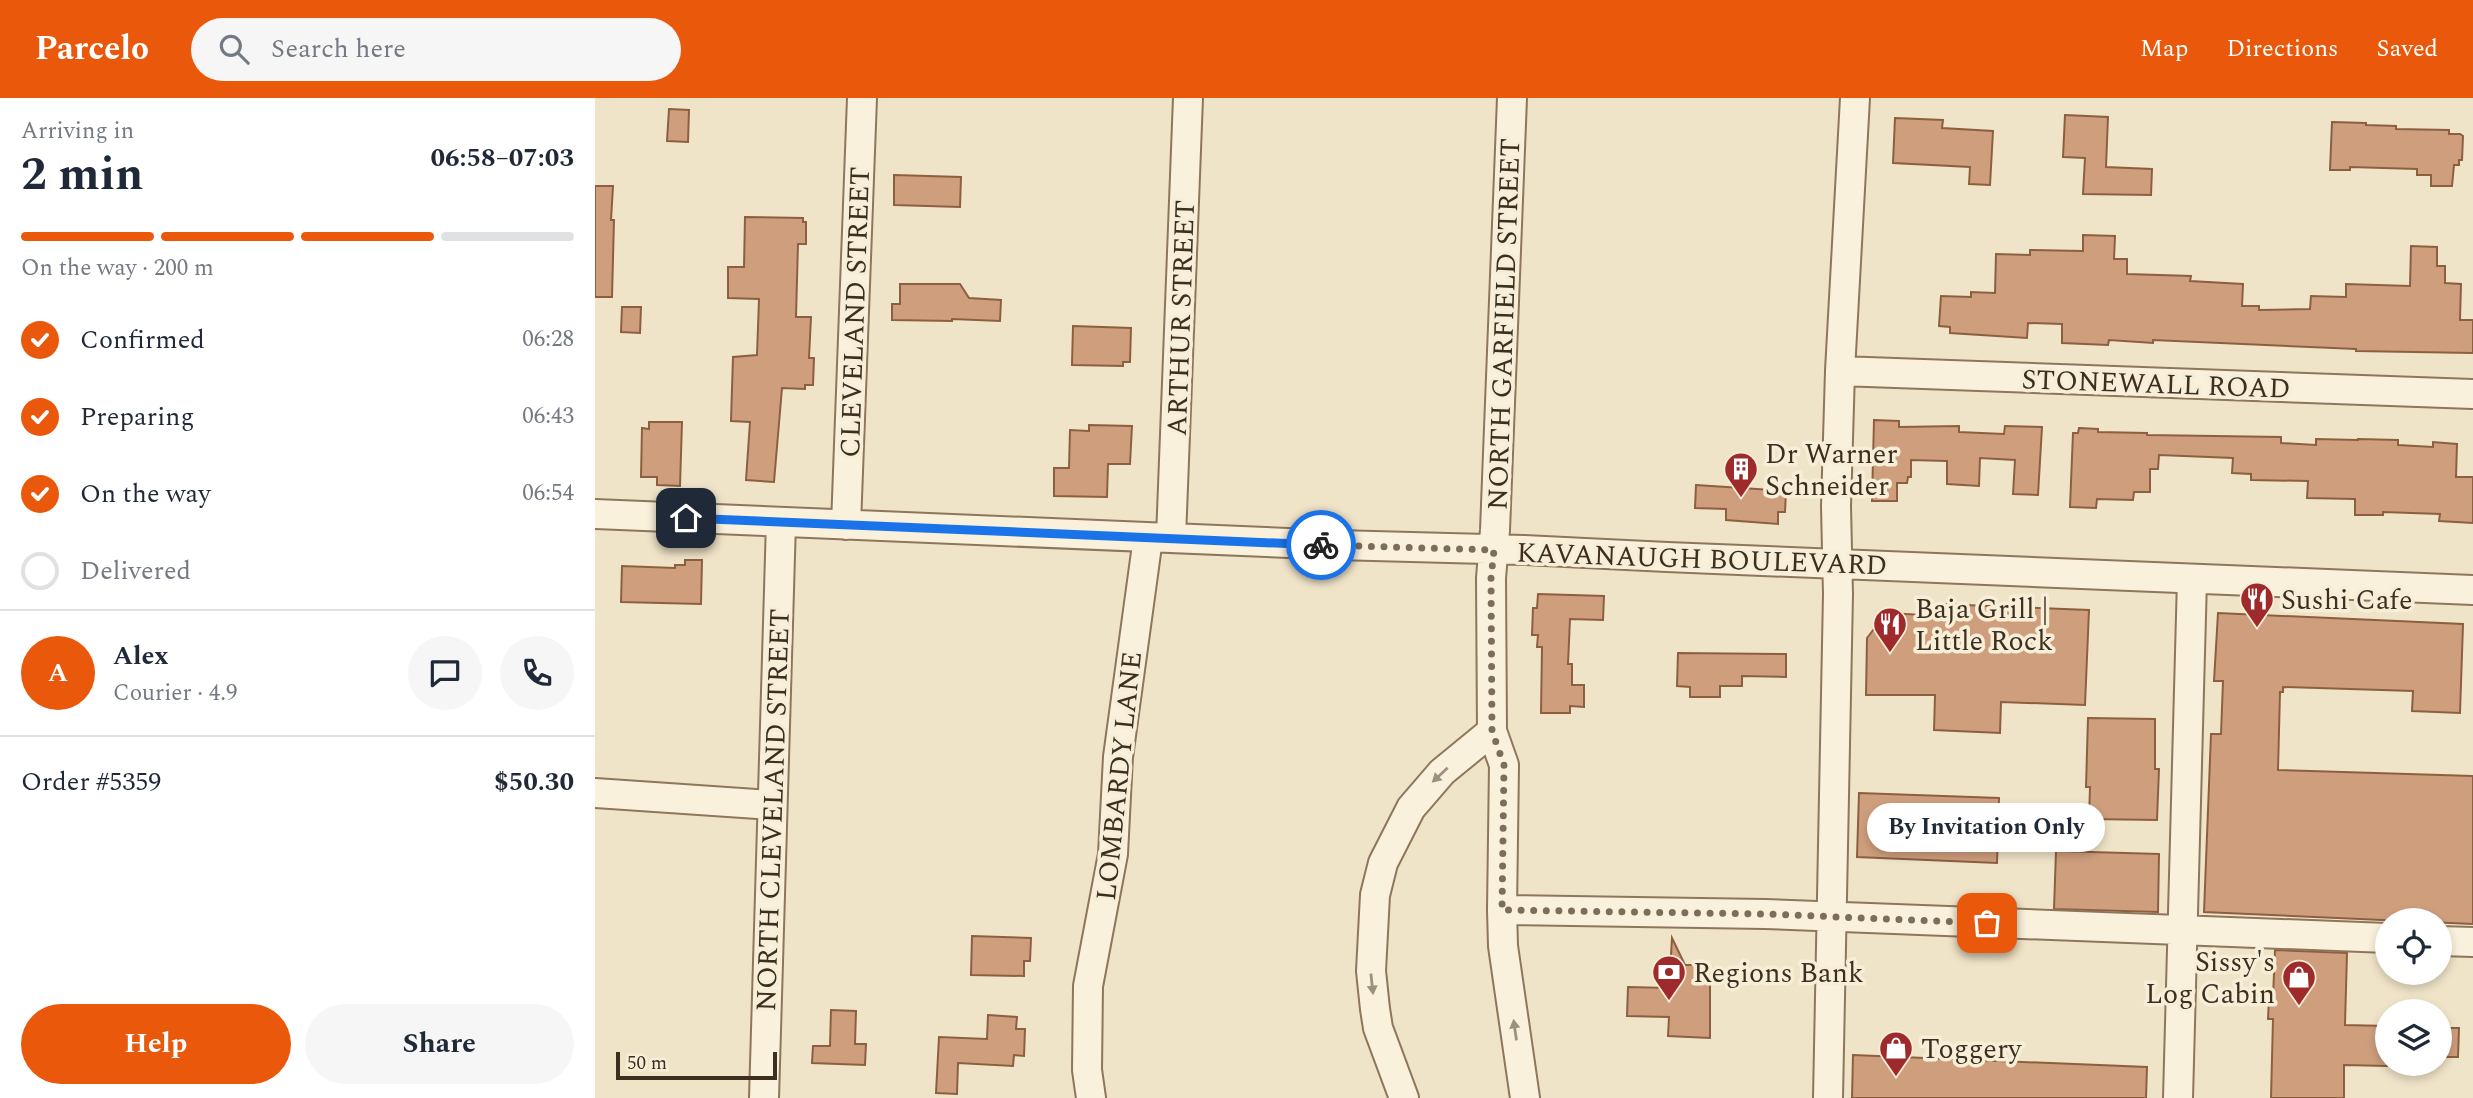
<!DOCTYPE html>
<html lang="en">
<head>
<meta charset="utf-8">
<style>
	body { margin:0; font-family:Spectral,serif; background:#f6f6f7; color:#1f2937; height:100vh; display:flex; flex-direction:column; font-size:26px; white-space:nowrap }
	* { box-sizing:border-box; margin:0 }
	p { font-size:23px; color:#747a83 }
	.icon { flex:none; width:38px; height:38px; fill:none; stroke:currentColor; stroke-width:2; stroke-linecap:round; stroke-linejoin:round }
	.map { position:relative; flex:1; overflow:hidden }
	.sheet { display:flex; flex-direction:column; background:#fff; width:595px }
	.sheet>* { flex:none }
	.controls { position:absolute; left:1780px; top:810px; display:grid; gap:14px }
	.controls a { display:grid; place-items:center; width:77px; height:77px; border-radius:50%; background:#fff; box-shadow:0 4px 10px #0003; font-size:35px }
	.scale { position:absolute; left:21px; bottom:18px; width:161px; box-sizing:border-box; padding-left:7px; border:4px solid #3d2e20; border-top:0; font-size:19px; line-height:24px; white-space:nowrap; color:#3d2e20; -webkit-text-stroke:5px #f7eed8; paint-order:stroke }
	.pin { position:absolute; display:grid; place-items:center; width:60px; height:60px; color:#fff; margin:-30px; border-radius:14px; box-shadow:0 4px 10px #0006 }
	.courier { position:absolute; display:grid; place-items:center; width:70px; height:70px; margin:-35px; border:5px solid #1a73e8; border-radius:50%; background:#fff; color:#222; box-shadow:0 2px 9px #0007 }
	.bubble { position:absolute; height:49px; border-radius:24px; background:#fff; box-shadow:0 4px 10px #0003; font-size:23px; font-weight:700; line-height:49px; text-align:center }
	.headline em { font-style:normal; font-weight:700 }
	.headline div { display:flex; flex-direction:column-reverse }
	.headline { display:flex; align-items:center; justify-content:space-between; height:119px; padding:0 21px }
	h1 { font-size:46px; font-weight:700; line-height:52px }
	.bar { display:grid; grid-template-columns:repeat(4,1fr); gap:10px 7px; align-content:center; height:84px; padding:0 21px }
	.bar i { height:9px; border-radius:5px; background:#e0e1e3 }
	.bar .active { background:#ea580c }
	.bar p { grid-column:span 4 }
	.line { display:flex; align-items:center; gap:18px; padding:0 21px; border-top:2px solid #e0e1e3 }
	.line div { flex:1 }
	.round { display:grid; place-items:center; flex:none; width:74px; height:74px; border-radius:37px; background:#f6f6f7 }
	ol { padding:0 21px; list-style:none }
	li { display:flex; align-items:center; gap:21px; height:77px }
	li p { margin-inline-start:auto }
	li .icon { padding:7px; border-radius:50%; background:#ea580c; color:#fff; stroke-width:4 }
	li:last-child { color:#747a83 }
	li i { width:38px; height:38px; border:4px solid #e0e1e3; border-radius:50% }
	.cta { display:flex; gap:14px; margin-top:auto; padding:14px 21px }
	.cta a { flex:1; height:80px; border-radius:42px; background:#ea580c; color:#fff; font-size:28px; font-weight:700; line-height:80px; text-align:center }
	.cta a+a { background:#f6f6f7; color:#1f2937 }
	header { display:flex; align-items:center; gap:42px; box-sizing:border-box; height:98px; padding:0 35px; background:#ea580c; color:#fff }
	header strong { font-size:33px }
	nav { display:flex; gap:38px; margin-inline-start:auto; font-size:24px }
	.search { width:490px; height:63px; background:#f6f6f7; display:flex; align-items:center; gap:18px; box-sizing:border-box; padding:0 24px; border-radius:38px; color:#747a83; font-size:26px }
	main { display:flex; flex:1; min-height:0 }
	.map>svg:first-child { display:block }
	.building { fill:#cf9f7d; stroke:#8d5f41; stroke-width:2 }
	.lines { fill:none; stroke-linecap:round; stroke-linejoin:round }
	.minor-casing { stroke:#8d765c; stroke-width:32 }
	.minor { stroke:#faf1dc; stroke-width:28 }
	.oneway { fill:#9c907e }
	.done { stroke:#7c6e5b; stroke-width:7; stroke-dasharray:0 12.6 }
	.route { stroke:#1a73e8; stroke-width:9 }
	.labels { text-anchor:middle; stroke-width:7; stroke-linejoin:round; paint-order:stroke }
	.street-label { font-size:28px; fill:#3d2e20; stroke:#f7eed8 }
	.poi-label { font-size:28px; fill:#3d2e20; stroke:#f7eed8; text-anchor:start }
</style>
</head>
<body>
<header>
<strong>Parcelo</strong>
<div class="search"><svg class="icon" aria-label="search" viewBox="0 0 24 24"><circle cx="10" cy="10" r="6"/><path d="M15 15l6 6"/></svg>Search here</div>
<nav><a>Map</a><a>Directions</a><a>Saved</a></nav>
</header>
<main>
<section class="sheet">
<div class="headline"><div><h1>2 min</h1><p>Arriving in</p></div><em>06:58–07:03</em></div>
<div class="bar"><i class="active"></i><i class="active"></i><i class="active"></i><i></i><p>On the way · 200 m</p></div>
<ol>
<li><svg class="icon" aria-label="check" viewBox="0 0 24 24"><path d="M5 12l5 5 9-10"/></svg>Confirmed<p>06:28</p></li>
<li><svg class="icon" aria-label="check" viewBox="0 0 24 24"><path d="M5 12l5 5 9-10"/></svg>Preparing<p>06:43</p></li>
<li><svg class="icon" aria-label="check" viewBox="0 0 24 24"><path d="M5 12l5 5 9-10"/></svg>On the way<p>06:54</p></li>
<li><i></i>Delivered</li>
</ol>
<div class="line" style="height:126px"><b class="round" style="background:#ea580c;color:#fff">A</b><div><b>Alex</b><p>Courier · 4.9</p></div><a class="round"><svg class="icon" aria-label="chat" viewBox="0 0 24 24"><path d="M4 5h16v11H9l-5 4z"/></svg></a><a class="round"><svg class="icon" aria-label="phone" viewBox="0 0 24 24"><path d="M5 4h4l2 5-3 2q2 4 5 5l2-3 5 2v4C11 20 4 13 5 4z"/></svg></a></div>
<div class="line" style="height:91px"><div>Order #5359</div><b>$50.30</b></div>
<div class="cta"><a>Help</a><a>Share</a></div>
</section>
<div class="map">
<svg width="1878" height="1000" viewBox="0 0 1878 1000">
	<rect width="100%" height="100%" fill="#f0e4c8"/>
	<!-- building -->
	<path class="building" d="M 74,11 L 94,12 L 93,44 L 72,43 Z
		M 1470,17 L 1513,19 L 1511,69 L 1557,71 L 1556,97 L 1488,96 L 1490,60 L 1468,59 Z
		M 1300,20 L 1348,22 L 1347,30 L 1398,33 L 1395,87 L 1374,86 L 1375,69 L 1298,65 Z
		M 1737,24 L 1771,25 L 1771,27 L 1801,28 L 1801,31 L 1854,32 L 1854,36 L 1865,36 L 1868,38 L 1867,62 L 1864,62 L 1864,67 L 1859,67 L 1857,88 L 1836,88 L 1836,77 L 1822,77 L 1822,71 L 1755,69 L 1755,72 L 1735,72 Z
		M 299,77 L 366,79 L 365,109 L 299,107 Z
		M 0,88 L 18,88 L 16,122 L 19,122 L 17,199 L 0,199 Z
		M 150,119 L 208,120 L 208,124 L 211,124 L 211,146 L 203,146 L 201,219 L 216,219 L 214,260 L 219,260 L 218,287 L 210,287 L 210,291 L 187,290 L 179,384 L 151,382 L 155,324 L 136,323 L 138,259 L 162,257 L 164,201 L 133,200 L 133,169 L 149,169 Z
		M 1488,137 L 1520,138 L 1519,161 L 1532,161 L 1532,176 L 1596,178 L 1595,183 L 1648,186 L 1647,208 L 1664,208 L 1664,212 L 1715,211 L 1716,198 L 1751,199 L 1751,186 L 1815,188 L 1816,148 L 1842,149 L 1842,168 L 1850,168 L 1850,185 L 1866,186 L 1865,222 L 1878,222 L 1878,255 L 1761,253 L 1761,251 L 1558,242 L 1558,245 L 1514,242 L 1513,247 L 1467,245 L 1467,226 L 1433,225 L 1432,240 L 1355,235 L 1355,229 L 1344,228 L 1346,198 L 1376,199 L 1376,194 L 1400,195 L 1401,156 L 1435,157 L 1435,152 L 1488,153 Z
		M 305,186 L 365,186 L 374,200 L 406,202 L 405,223 L 357,221 L 357,223 L 297,222 L 297,206 L 305,206 Z
		M 27,209 L 46,209 L 45,235 L 26,234 Z
		M 478,228 L 536,230 L 535,264 L 528,264 L 528,268 L 477,267 Z
		M 1279,322 L 1304,323 L 1304,329 L 1364,328 L 1364,334 L 1409,336 L 1410,328 L 1447,329 L 1443,397 L 1418,396 L 1420,362 L 1385,360 L 1384,388 L 1352,386 L 1352,363 L 1316,362 L 1316,379 L 1313,379 L 1312,385 L 1302,385 L 1302,403 L 1277,403 Z
		M 54,324 L 87,324 L 85,388 L 62,387 L 62,379 L 46,379 L 47,330 L 54,331 Z
		M 494,327 L 537,328 L 535,366 L 513,366 L 512,399 L 459,398 L 459,370 L 474,370 L 475,332 L 494,333 Z
		M 1484,330 L 1503,331 L 1503,334 L 1552,335 L 1552,337 L 1686,339 L 1686,345 L 1721,347 L 1721,341 L 1763,342 L 1763,341 L 1803,342 L 1803,347 L 1838,349 L 1838,344 L 1862,346 L 1861,379 L 1878,379 L 1878,425 L 1844,423 L 1845,416 L 1788,414 L 1788,417 L 1760,417 L 1760,401 L 1712,400 L 1713,383 L 1656,382 L 1656,376 L 1637,375 L 1638,360 L 1564,357 L 1563,371 L 1555,371 L 1555,394 L 1539,394 L 1538,402 L 1502,401 L 1501,410 L 1475,409 L 1478,335 L 1483,335 Z
		M 1101,387 L 1191,393 L 1190,414 L 1183,414 L 1183,426 L 1131,422 L 1131,411 L 1100,410 Z
		M 90,462 L 107,462 L 106,506 L 26,504 L 27,468 L 80,470 L 80,467 L 90,467 Z
		M 943,496 L 1009,498 L 1008,522 L 975,521 L 973,566 L 977,566 L 977,587 L 989,587 L 989,609 L 975,608 L 975,615 L 946,615 L 947,549 L 942,549 L 943,537 L 937,537 L 938,510 L 942,510 Z
		M 1344,506 L 1494,512 L 1490,607 L 1406,604 L 1405,635 L 1339,632 L 1340,597 L 1271,597 L 1272,540 L 1289,518 L 1295,515 L 1343,518 Z
		M 1623,515 L 1868,526 L 1865,615 L 1817,613 L 1818,593 L 1688,589 L 1688,594 L 1685,594 L 1683,672 L 1878,678 L 1878,826 L 1609,814 L 1616,636 L 1626,636 L 1628,583 L 1619,583 Z
		M 1083,555 L 1191,556 L 1191,579 L 1147,578 L 1147,588 L 1125,588 L 1125,599 L 1095,599 L 1095,589 L 1082,588 Z
		M 1493,620 L 1560,621 L 1560,671 L 1564,671 L 1562,722 L 1494,721 L 1495,689 L 1491,689 Z
		M 1264,695 L 1404,700 L 1402,765 L 1262,759 Z
		M 1461,753 L 1564,756 L 1563,814 L 1459,811 Z
		M 377,838 L 436,840 L 435,863 L 429,863 L 429,878 L 376,877 Z
		M 1077,840 L 1090,867 L 1115,867 L 1115,940 L 1073,938 L 1074,919 L 1032,918 L 1033,889 L 1074,890 Z
		M 1680,852 L 1752,855 L 1750,927 L 1792,928 L 1792,968 L 1749,967 L 1749,1000 L 1676,1000 L 1678,921 L 1673,921 L 1674,899 L 1678,899 Z
		M 236,912 L 261,913 L 260,946 L 271,946 L 270,967 L 217,965 L 218,948 L 235,948 Z
		M 393,917 L 422,919 L 421,931 L 430,931 L 429,958 L 419,957 L 418,968 L 363,965 L 362,996 L 341,995 L 344,939 L 392,941 Z
		M 1844,930 L 1864,930 L 1863,959 L 1844,959 Z
		M 1258,957 L 1552,969 L 1551,1000 L 1257,1000 Z"/>
	<g class="lines">
		<!-- minor casing -->
		<g class="minor-casing">
			<path id="minor" d="M 917,0 L 900,432 L 896,480 L 897,633 L 909,667 L 907,812 L 908,848 L 930,1000
				M 1245,273 L 1878,296
				M 0,416 L 741,447 L 929,452 L 1072,459 L 1878,492
				M 251,427 L 267,0
				M 576,440 L 593,0
				M 0,695 L 176,707
				M 907,812 L 1170,816 L 1792,840
				M 1844,843 L 1878,844
				M 169,1000 L 186,424
				M 496,1000 L 492,972 L 493,888 L 518,756 L 523,659 L 553,440
				M 809,1000 L 783,930 L 780,911 L 776,873 L 780,797 L 788,765 L 816,710 L 847,674 L 897,633
				M 1233,1000 L 1243,496 L 1241,408 L 1245,273 L 1260,0
				M 1583,1000 L 1597,481"/>
		</g>
		<!-- minor -->
		<use href="#minor" class="minor"/>
	</g>
	<!-- one-way arrows -->
	<defs><path id="oneway-solid" d="M-6-.8H1V-3.2L6.5 0L1 3.2V.8H-6Z" transform="scale(1.75)"/></defs>
	<g class="oneway">
		<use href="#oneway-solid" transform="translate(845 677) rotate(137)"/>
		<use href="#oneway-solid" transform="translate(777 886) rotate(84)"/>
		<use href="#oneway-solid" transform="translate(920 932) rotate(-98)"/>
	</g>
	<g class="lines">
		<!-- done -->
		<path class="done" d="M 726,447 L 899,452 L 896,480 L 897,633 L 909,667 L 907,812 L 1170,816 L 1392,825"/>
		<!-- route -->
		<path class="route" d="M 91,420 L 726,447"/>
	</g>
	<!-- icons -->
	<defs>
		<g id="building-pin" transform="scale(1.75)"><path d="M0 17L-7.5 6A9.5 9.5 0 1 1 7.5 6Z" fill="#9e2a2b" stroke="#f7eed8"/><path d="M-4-6H4V6H1V3H-1V6H-4ZM-2.5-4.3h1.7v1.8h-1.7ZM.8-4.3h1.7v1.8H.8ZM-2.5-1h1.7V.8h-1.7ZM.8-1h1.7V.8H.8Z" fill="#fff"/></g>
		<g id="restaurant-pin" transform="scale(1.75)"><path d="M0 17L-7.5 6A9.5 9.5 0 1 1 7.5 6Z" fill="#9e2a2b" stroke="#f7eed8"/><path d="M-5-6h1v4h1v-4h1v4h1v-4h1v5L-1.5 .5V6h-2V.5L-5-1ZM5-6V6H3V1.5H1.5Q1.5-4 5-6Z" fill="#fff"/></g>
		<g id="bank-pin" transform="scale(1.75)"><path d="M0 17L-7.5 6A9.5 9.5 0 1 1 7.5 6Z" fill="#9e2a2b" stroke="#f7eed8"/><path d="M-6-4H6V4H-6ZM0-2.3a2.3 2.3 0 1 0 0 4.6a2.3 2.3 0 1 0 0-4.6Z" fill="#fff"/></g>
		<g id="shop-pin" transform="scale(1.75)"><path d="M0 17L-7.5 6A9.5 9.5 0 1 1 7.5 6Z" fill="#9e2a2b" stroke="#f7eed8"/><path d="M-5-2.5h2.3a2.7 3.5 0 0 1 5.4 0H5L5.5 6h-11ZM-1.5-2.5h3a1.5 2.3 0 0 0-3 0Z" fill="#fff"/></g>
	</defs>
	<g fill-rule="evenodd">
		<use href="#building-pin" x="1146" y="371"/>
		<use href="#restaurant-pin" x="1662" y="501"/>
		<use href="#restaurant-pin" x="1295" y="526"/>
		<use href="#bank-pin" x="1074" y="874"/>
		<use href="#shop-pin" x="1704" y="879"/>
		<use href="#shop-pin" x="1301" y="950"/>
	</g>
	<g class="labels">
		<!-- street labels -->
		<g class="street-label">
			<text transform="translate(259 214) rotate(-88)" y="10">CLEVELAND STREET</text>
			<text transform="translate(585 220) rotate(-88)" y="10">ARTHUR STREET</text>
			<text transform="translate(908 226) rotate(-88)" y="10">NORTH GARFIELD STREET</text>
			<text transform="translate(1561 285) rotate(2)" y="10">STONEWALL ROAD</text>
			<text transform="translate(1107 460) rotate(2)" y="10">KAVANAUGH BOULEVARD</text>
			<text transform="translate(523 678) rotate(-84)" y="10">LOMBARDY LANE</text>
			<text transform="translate(177 712) rotate(-88)" y="10">NORTH CLEVELAND STREET</text>
		</g>
		<!-- poi labels -->
		<g class="poi-label">
			<text x="1170" y="365">Dr Warner<tspan x="1170" dy="32">Schneider</tspan></text>
			<text x="1686" y="511">Sushi Cafe</text>
			<text x="1320" y="520">Baja Grill |<tspan x="1320" dy="32">Little Rock</tspan></text>
			<text x="1680" y="873" text-anchor="end">Sissy's<tspan x="1680" dy="32">Log Cabin</tspan></text>
			<text x="1098" y="884">Regions Bank</text>
			<text x="1326" y="960">Toggery</text>
		</g>
	</g>
</svg>
<div class="controls">
<a><svg class="icon" aria-label="locate" viewBox="0 0 24 24"><circle cx="12" cy="12" r="6"/><path d="M12 2v4M12 18v4M2 12h4M18 12h4"/></svg></a>
<a><svg class="icon" aria-label="layers" viewBox="0 0 24 24"><path d="M12 4l9 5-9 5-9-5zM3 14l9 5 9-5"/></svg></a>
</div>
<div class="scale">50 m</div>
<div class="pin" style="left:1392px;top:825px;background:#ea580c"><svg class="icon" aria-label="bag" viewBox="0 0 24 24"><path d="M5 8h14l-1 12H6zM9 8a3 3 0 0 1 6 0"/></svg></div>
<div class="pin" style="left:91px;top:420px;background:#1f2937"><svg class="icon" aria-label="home" viewBox="0 0 24 24"><path d="M3 11l9-7 9 7M6 9v11h12V9"/></svg></div>
<div class="courier" style="left:726px;top:447px"><svg class="icon" aria-label="bike" viewBox="0 0 24 24"><circle cx="6" cy="16" r="4"/><circle cx="18" cy="16" r="4"/><path d="M6 16l4-8h5l3 8M10 8l3 8H6M13 5h3"/></svg></div>
<div class="bubble" style="left:1272px;top:705px;width:238px">By Invitation Only</div>
</div>
</main>
</body>
</html>
